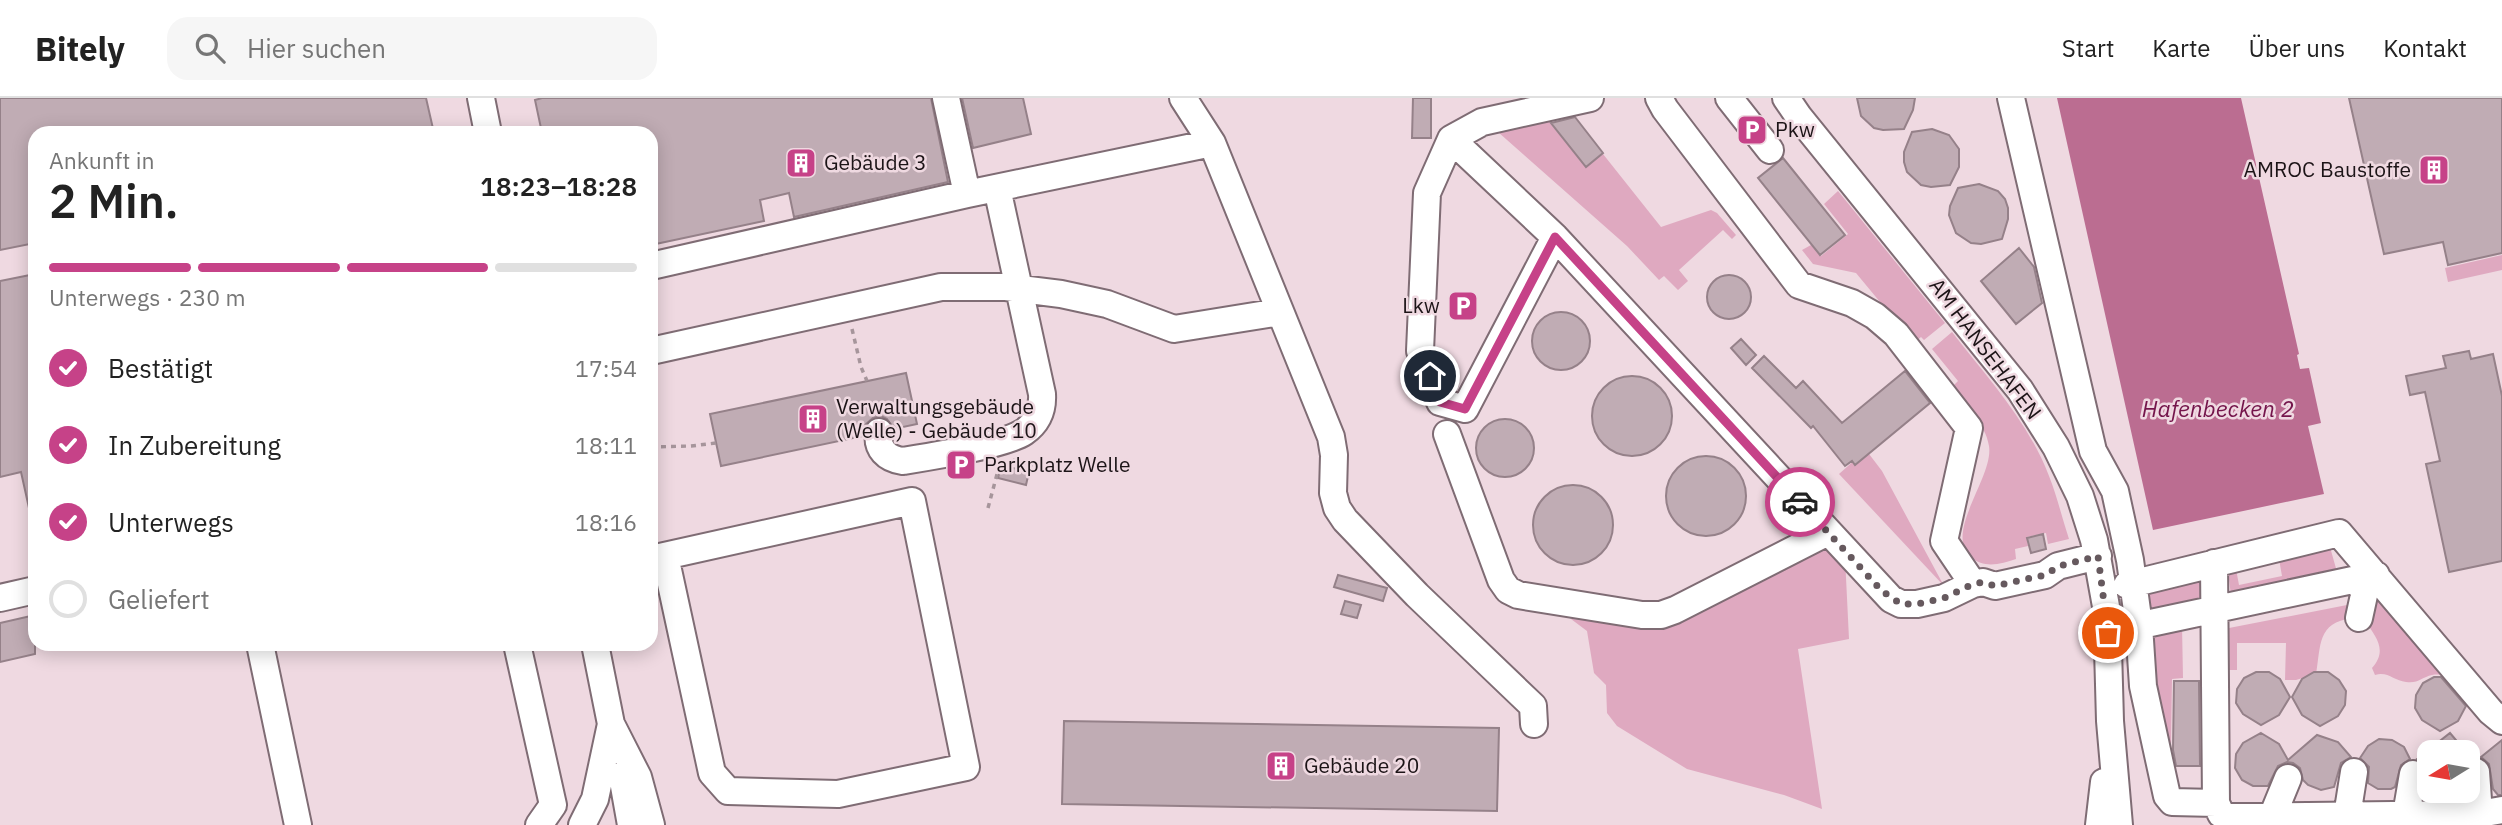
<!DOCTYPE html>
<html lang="de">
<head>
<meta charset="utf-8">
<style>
	body { margin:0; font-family:"IBM Plex Sans",sans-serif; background:#f6f6f6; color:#222; height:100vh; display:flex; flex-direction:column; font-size:26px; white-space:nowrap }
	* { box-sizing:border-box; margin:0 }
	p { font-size:23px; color:#767676 }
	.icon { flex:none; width:38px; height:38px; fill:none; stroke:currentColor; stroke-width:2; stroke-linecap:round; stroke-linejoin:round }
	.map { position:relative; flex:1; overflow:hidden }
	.panel { position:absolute; left:28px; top:28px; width:630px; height:525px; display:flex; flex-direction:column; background:#fff; border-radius:21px; box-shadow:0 4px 18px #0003 }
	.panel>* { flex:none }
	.needle { width:46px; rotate:259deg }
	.controls { position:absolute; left:2417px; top:642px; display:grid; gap:14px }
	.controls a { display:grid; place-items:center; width:63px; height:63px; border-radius:14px; background:#fff; box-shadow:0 4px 18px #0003; font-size:35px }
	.pin { position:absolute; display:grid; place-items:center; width:60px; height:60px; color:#fff; margin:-30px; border:4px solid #fff; border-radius:50%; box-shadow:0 2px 7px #0007 }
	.courier { position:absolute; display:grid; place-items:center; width:70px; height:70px; margin:-35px; border:5px solid #c64288; border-radius:50%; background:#fff; color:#222; box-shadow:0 2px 9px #0007 }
	.summary em { font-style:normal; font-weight:600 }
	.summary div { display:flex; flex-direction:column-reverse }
	.summary { display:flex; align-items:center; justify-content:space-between; height:119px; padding:0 21px }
	h1 { font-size:46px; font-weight:600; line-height:52px }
	.bar { display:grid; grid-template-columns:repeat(4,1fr); gap:10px 7px; align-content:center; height:84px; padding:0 21px }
	.bar i { height:9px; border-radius:5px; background:#e0e0e0 }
	.bar .selected { background:#c64288 }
	.bar p { grid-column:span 4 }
	ol { padding:0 21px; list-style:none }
	li { display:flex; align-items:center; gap:21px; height:77px }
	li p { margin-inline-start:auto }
	li .icon { padding:7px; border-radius:50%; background:#c64288; color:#fff; stroke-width:4 }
	li:last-child { color:#767676 }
	li i { width:38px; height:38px; border:4px solid #e0e0e0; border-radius:50% }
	header { display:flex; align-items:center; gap:42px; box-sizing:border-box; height:98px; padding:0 35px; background:#fff; border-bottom:2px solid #e0e0e0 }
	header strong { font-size:33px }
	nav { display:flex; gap:38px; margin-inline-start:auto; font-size:24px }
	.search { width:490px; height:63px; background:#f6f6f6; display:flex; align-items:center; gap:18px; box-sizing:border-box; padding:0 24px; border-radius:21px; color:#767676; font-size:26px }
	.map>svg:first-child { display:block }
	.green { fill:#dfa9c0 }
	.water { fill:#bb6d91 }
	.building { fill:#c0acb4; stroke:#958189; stroke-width:2 }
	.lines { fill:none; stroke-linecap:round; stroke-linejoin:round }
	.minor-casing { stroke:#7f6c74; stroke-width:30 }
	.path { stroke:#a6959b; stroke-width:3.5; stroke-dasharray:5 5; stroke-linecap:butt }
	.minor { stroke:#fff; stroke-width:26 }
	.done { stroke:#66595e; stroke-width:7; stroke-dasharray:0 12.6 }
	.route { stroke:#c64288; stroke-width:9 }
	.labels { text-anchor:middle; stroke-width:5; stroke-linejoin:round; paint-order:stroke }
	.poi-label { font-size:21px; fill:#1c1417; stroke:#efd9e1; text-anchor:start }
	.street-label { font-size:21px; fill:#1c1417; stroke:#efd9e1 }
	.water-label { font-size:23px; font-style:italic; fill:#74154b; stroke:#efd9e1 }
</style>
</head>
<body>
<header>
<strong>Bitely</strong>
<div class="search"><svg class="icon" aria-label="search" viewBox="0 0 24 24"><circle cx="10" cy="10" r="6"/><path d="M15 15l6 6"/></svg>Hier suchen</div>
<nav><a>Start</a><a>Karte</a><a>Über uns</a><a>Kontakt</a></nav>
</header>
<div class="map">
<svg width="2502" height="727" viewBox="0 0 2502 727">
	<rect width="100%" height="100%" fill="#efd9e1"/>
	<!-- green -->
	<path class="green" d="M 1563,14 L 1550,25 L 1586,69 L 1603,56 L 1661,129 L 1711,112 L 1717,115 L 1736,137 L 1732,141 L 1723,132 L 1679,172 L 1688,183 L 1678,192 L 1664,178 L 1659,182 L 1627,148 L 1498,34 Z
		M 1838,93 L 1945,225 L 1924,242 L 1921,239 L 1914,245 L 1856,175 L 1813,166 L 1802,152 L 1811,147 L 1821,158 L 1848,136 L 1824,106 Z
		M 2502,157 L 2502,172 L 2448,184 L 2445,170 Z
		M 1952,234 C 1987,279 2029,325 2049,378 C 2057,398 2062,420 2069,441 L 2048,446 L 2046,435 L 2027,439 L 2028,448 L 2015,451 L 2016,461 C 2001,466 1984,471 1971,459 C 1943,435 1994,379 1989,348 C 1986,326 1964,306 1952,289 L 1958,283 L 1932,251 Z
		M 1866,352 L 1882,373 L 1944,488 L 1839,376 Z
		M 1819,446 L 1845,459 L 1849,541 L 1798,551 L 1822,711 L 1784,697 L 1687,671 L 1617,628 L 1607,615 L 1606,587 L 1594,575 L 1587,533 L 1567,518 L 1638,523 Z
		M 2330,449 L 2337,474 L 2231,498 L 2228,473 L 2236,471 L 2239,487 L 2282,478 L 2279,461 Z
		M 2204,477 L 2206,503 L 2152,514 L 2147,490 Z
		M 2381,498 L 2449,578 C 2444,577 2438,576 2432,577 C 2422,579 2418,586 2406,584 C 2394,583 2388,573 2375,577 L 2372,570 C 2388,552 2376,539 2365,523 L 2370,503 Z
		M 2352,506 L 2352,520 C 2317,525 2321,547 2316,576 L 2296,582 L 2285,582 L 2286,545 L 2237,545 L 2237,572 L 2229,572 L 2229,530 Z
		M 2182,527 L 2183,580 L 2172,581 L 2171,645 L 2162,645 L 2150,548 L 2156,536 Z"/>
	<!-- water -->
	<path class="water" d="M 2057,0 L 2241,0 L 2299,256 L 2297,257 L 2300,271 L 2309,270 L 2321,325 L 2308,328 L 2324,396 L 2153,432 Z"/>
	<!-- building -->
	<path class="building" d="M 0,0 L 426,0 L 434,35 L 35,35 L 35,145 L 0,152 Z
		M 542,0 L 931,0 L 948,84 L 794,119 L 789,95 L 760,102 L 764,123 L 651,147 L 651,35 L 542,35 L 535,2 Z
		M 962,0 L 1023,0 L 1031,36 L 973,50 Z
		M 1413,0 L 1431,0 L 1431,40 L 1412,40 Z
		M 1857,0 L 1915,0 L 1913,12 L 1904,31 L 1883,32 L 1874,30 L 1861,18 Z
		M 2349,0 L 2502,0 L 2502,155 L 2448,167 L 2443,144 L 2384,156 Z
		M 1575,19 L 1603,55 L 1586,69 L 1551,25 Z
		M 1932,31 L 1949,37 L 1959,51 L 1959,69 L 1950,87 L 1931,89 L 1921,87 L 1907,74 L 1904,64 L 1904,54 L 1912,34 Z
		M 1783,60 L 1845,137 L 1820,157 L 1758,80 Z
		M 1979,86 L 1998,93 L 2005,101 L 2008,110 L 2008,121 L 2002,141 L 1981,146 L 1971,145 L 1956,135 L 1949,117 L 1950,108 L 1958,90 Z
		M 2019,150 L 2034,169 L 2042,205 L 2016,226 L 1981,183 Z
		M 35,176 L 35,409 L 29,410 L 21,374 L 0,379 L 0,183 Z
		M1707 199a22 22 0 1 1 44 0a22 22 0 1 1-44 0Z
		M1532 243a29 29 0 1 1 58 0a29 29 0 1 1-58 0Z
		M 1741,241 L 1756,257 L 1746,267 L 1731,250 Z
		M 2469,253 L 2471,261 L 2493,256 L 2502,298 L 2502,463 L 2449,474 L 2426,366 L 2440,363 L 2425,294 L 2410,297 L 2406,278 L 2446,270 L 2443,258 Z
		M 1764,258 L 1796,290 L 1803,283 L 1842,325 L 1905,273 L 1930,305 L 1855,367 L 1852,363 L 1845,368 L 1813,328 L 1811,330 L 1752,270 Z
		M 906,275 L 917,326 L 894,331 L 887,321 L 881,318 L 873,320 L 866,326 L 863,338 L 721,368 L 710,316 Z
		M1592 318a40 40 0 1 1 80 0a40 40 0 1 1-80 0Z
		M1476 350a29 29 0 1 1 58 0a29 29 0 1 1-58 0Z
		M1666 398a40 40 0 1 1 80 0a40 40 0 1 1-80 0Z
		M 1001,367 L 1029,374 L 1026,387 L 998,380 Z
		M1533 427a40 40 0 1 1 80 0a40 40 0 1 1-80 0Z
		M 2043,436 L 2046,451 L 2031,455 L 2027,440 Z
		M 1338,477 L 1387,490 L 1383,503 L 1334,489 Z
		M 1345,503 L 1361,507 L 1357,520 L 1341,516 Z
		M 35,517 L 35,556 L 0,564 L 0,525 Z
		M 2256,574 L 2269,574 L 2280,581 L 2290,599 L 2279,617 L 2261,627 L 2243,616 L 2236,605 L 2237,591 L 2244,580 Z
		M 2314,574 L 2328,574 L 2339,582 L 2346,593 L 2345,607 L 2338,618 L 2320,628 L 2302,617 L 2292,599 L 2302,581 Z
		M 2434,579 L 2441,579 L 2466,608 L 2458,623 L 2440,633 L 2422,622 L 2415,610 L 2416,597 L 2423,585 Z
		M 2174,583 L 2199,583 L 2200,668 L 2176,668 L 2173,652 Z
		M 1064,623 L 1499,630 L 1497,713 L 1062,706 Z
		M 2261,635 L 2279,646 L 2288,662 L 2317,637 L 2338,644 L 2351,659 L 2341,665 L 2334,689 L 2321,692 L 2308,687 L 2303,682 L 2300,670 L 2293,665 L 2287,664 L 2278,668 L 2268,688 L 2253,688 L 2242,682 L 2235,670 L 2236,656 L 2243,645 Z
		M 2450,635 L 2466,654 L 2429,654 L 2429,688 L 2427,687 L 2427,670 L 2417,661 Z
		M 2379,641 L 2392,642 L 2404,649 L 2410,661 L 2401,667 L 2395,689 L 2391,691 L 2378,691 L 2368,685 L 2369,669 L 2360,660 L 2368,648 Z
		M 2502,642 L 2502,697 L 2498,697 L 2493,691 L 2489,666 L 2481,659 Z"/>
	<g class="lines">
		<!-- minor casing -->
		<g class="minor-casing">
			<path id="minor" d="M 481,0 L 488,35
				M 946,0 L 967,96
				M 1183,0 L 1212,45 L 1331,339 L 1334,357 L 1333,395 L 1337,410 L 1345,422 L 1417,497 L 1533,608 L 1534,626
				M 1659,0 L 1665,11 L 1799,187 L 1852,205 L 1875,218 L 1896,236 L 1969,330 L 1944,443 L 1973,486
				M 1729,0 L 1770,52
				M 1786,0 L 1799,19 L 2020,292 L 2056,349 L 2080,398 L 2094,442 L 2107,514 L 2110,623 L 2119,727
				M 2011,0 L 2093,353 L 2115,393 L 2130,462 L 2139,527 L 2143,588 L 2167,698 L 2172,704 L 2216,705
				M 1451,41 L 1555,139 L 1891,501 L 1901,506 L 1917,506 L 1944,500 L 1973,486 L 1983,484 L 1995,488 L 2045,477 L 2058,468 L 2098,458
				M 1555,139 L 1465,311 L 1440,304 L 1420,253 L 1427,95 L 1451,41 L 1482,24 L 1590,0
				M 651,168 L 967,96 L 1212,45
				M 651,253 L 941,189 L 1006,189 L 1061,196 L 1107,206 L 1174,231 L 1280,214
				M 879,334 C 876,351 887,361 903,363 C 928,359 1005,347 1024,334 C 1037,325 1043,312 1042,296 L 997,90
				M 1447,336 L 1501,482 L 1508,492 L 1518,497 L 1642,517 L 1661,517 L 1675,512 L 1828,434
				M 651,461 L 912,403 L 966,669 L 838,696 L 728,693 L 712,675 L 665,458
				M 2214,465 L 2216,705 L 2221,716 L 2230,719 L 2479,716 L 2502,712
				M 2127,487 L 2339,435 L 2491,614 L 2502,623
				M 0,500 L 35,492
				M 2359,520 L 2364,497 L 2360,480
				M 2132,529 L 2376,477
				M 260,546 L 298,727
				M 517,546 L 553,707 L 539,727
				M 595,546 L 611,626 L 638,679 L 651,727
				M 2476,674 L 2479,716
				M 622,677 L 631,727
				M 2406,717 L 2413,676
				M 2347,718 L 2354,674
				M 2272,719 L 2288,680
				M 582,727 L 595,701 L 611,626
				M 2099,727 L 2104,684"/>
		</g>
		<!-- path -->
		<path class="path" d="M 852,231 L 861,269 L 867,283
			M 651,349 L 691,348 L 716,345
			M 1013,362 L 1033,367
			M 988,410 L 1000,365"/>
		<!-- minor -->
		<use href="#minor" class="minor"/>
	</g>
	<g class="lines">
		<!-- done -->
		<path class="done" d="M 1800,404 L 1882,493 L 1901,506 L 1917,506 L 1944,500 L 1973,486 L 1983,484 L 1995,488 L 2045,477 L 2059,468 L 2098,458 L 2108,535"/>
		<!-- route -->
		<path class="route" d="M 1430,278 L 1440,304 L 1465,311 L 1555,139 L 1800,404"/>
	</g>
	<!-- icons -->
	<defs>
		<g id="parking-square" transform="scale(1.575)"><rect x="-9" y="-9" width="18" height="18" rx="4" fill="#c64288" stroke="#efd9e1"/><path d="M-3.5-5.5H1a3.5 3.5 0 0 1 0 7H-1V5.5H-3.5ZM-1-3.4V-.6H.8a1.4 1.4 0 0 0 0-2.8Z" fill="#fff"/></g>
		<g id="building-square" transform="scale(1.575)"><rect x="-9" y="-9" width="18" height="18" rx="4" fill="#c64288" stroke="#efd9e1"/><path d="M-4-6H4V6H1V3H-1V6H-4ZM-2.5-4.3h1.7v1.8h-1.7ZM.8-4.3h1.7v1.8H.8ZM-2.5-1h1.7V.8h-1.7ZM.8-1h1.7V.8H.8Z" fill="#fff"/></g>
	</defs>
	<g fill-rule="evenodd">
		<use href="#parking-square" x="1752" y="32"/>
		<use href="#building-square" x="801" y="65"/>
		<use href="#building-square" x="2434" y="72"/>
		<use href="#parking-square" x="1463" y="208"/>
		<use href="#building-square" x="813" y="321"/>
		<use href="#parking-square" x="961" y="367"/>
		<use href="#building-square" x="1281" y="668"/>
	</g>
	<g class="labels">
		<!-- poi labels -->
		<g class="poi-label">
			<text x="1775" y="39">Pkw</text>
			<text x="824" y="72">Gebäude 3</text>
			<text x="2411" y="79" text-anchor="end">AMROC Baustoffe</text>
			<text x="1440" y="215" text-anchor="end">Lkw</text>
			<text x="836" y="316">Verwaltungsgebäude<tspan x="836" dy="24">(Welle) - Gebäude 10</tspan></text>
			<text x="984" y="374">Parkplatz Welle</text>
			<text x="1304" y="675">Gebäude 20</text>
		</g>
		<!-- street labels -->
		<g class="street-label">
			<text transform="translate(1985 251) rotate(53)" y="7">AM HANSEHAFEN</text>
		</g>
		<!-- water labels -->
		<g class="water-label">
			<text x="2218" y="319">Hafenbecken 2</text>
		</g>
	</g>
</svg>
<div class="controls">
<a><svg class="needle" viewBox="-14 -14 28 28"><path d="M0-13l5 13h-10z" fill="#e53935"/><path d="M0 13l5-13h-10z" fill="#767676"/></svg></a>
</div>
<div class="pin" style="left:2108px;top:535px;background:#ea580c"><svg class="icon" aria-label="bag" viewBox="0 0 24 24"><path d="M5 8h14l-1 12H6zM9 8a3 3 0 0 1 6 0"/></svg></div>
<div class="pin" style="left:1430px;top:278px;background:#1f2937"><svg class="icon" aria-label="home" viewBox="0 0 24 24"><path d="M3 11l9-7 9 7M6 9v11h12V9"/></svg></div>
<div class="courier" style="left:1800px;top:404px"><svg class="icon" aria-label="car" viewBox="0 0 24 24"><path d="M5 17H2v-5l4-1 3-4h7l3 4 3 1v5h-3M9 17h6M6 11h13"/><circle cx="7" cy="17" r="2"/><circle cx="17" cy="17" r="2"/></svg></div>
<section class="panel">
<div class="summary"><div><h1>2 Min.</h1><p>Ankunft in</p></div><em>18:23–18:28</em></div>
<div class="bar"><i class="selected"></i><i class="selected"></i><i class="selected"></i><i></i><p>Unterwegs · 230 m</p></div>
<ol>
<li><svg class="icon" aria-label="check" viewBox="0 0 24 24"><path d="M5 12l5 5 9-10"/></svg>Bestätigt<p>17:54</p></li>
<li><svg class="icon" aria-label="check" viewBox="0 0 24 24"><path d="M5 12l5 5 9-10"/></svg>In Zubereitung<p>18:11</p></li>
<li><svg class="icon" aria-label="check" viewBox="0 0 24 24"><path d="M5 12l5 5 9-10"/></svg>Unterwegs<p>18:16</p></li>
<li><i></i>Geliefert</li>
</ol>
</section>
</div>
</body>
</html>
